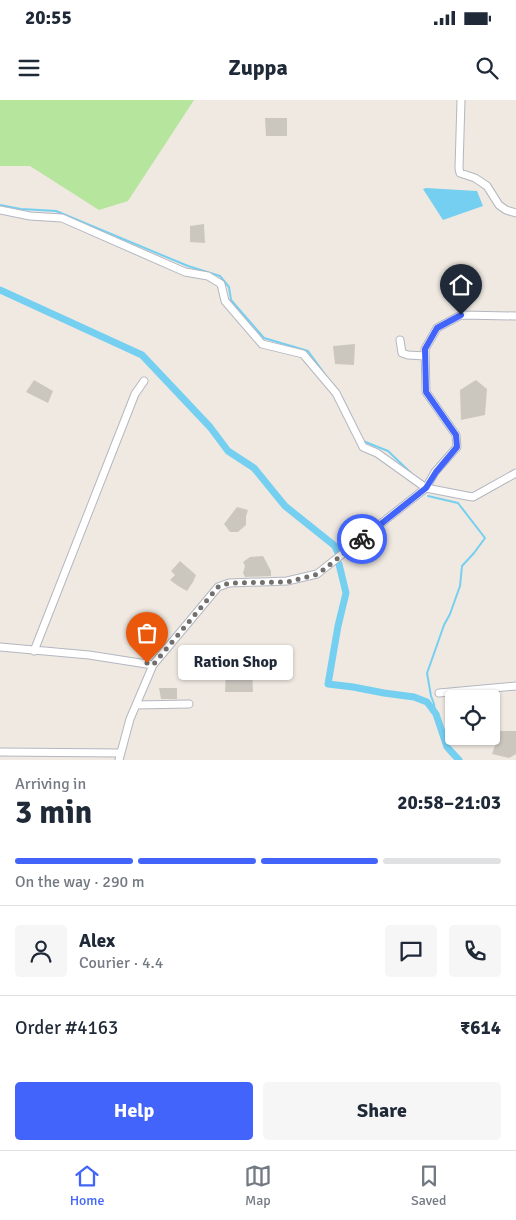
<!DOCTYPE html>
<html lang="en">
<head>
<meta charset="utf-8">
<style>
	body { margin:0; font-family:Signika,sans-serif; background:#f6f6f7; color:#1f2937; height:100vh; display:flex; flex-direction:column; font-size:19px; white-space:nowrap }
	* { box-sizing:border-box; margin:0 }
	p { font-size:16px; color:#747a83 }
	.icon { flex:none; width:28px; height:28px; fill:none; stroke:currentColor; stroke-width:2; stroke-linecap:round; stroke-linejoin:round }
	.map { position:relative; height:660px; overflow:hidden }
	.drawer { display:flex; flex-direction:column; background:#fff; flex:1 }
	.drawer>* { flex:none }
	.controls { position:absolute; left:445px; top:590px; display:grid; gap:10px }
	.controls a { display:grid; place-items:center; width:55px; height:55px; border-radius:5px; background:#fff; box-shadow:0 1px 4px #0004; font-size:25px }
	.pin { position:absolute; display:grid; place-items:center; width:42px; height:42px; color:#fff; margin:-51px -21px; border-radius:50% 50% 50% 0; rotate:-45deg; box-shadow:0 0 5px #0007 }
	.pin .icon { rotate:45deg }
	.courier { position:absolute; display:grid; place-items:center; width:50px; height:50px; margin:-25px; border:4px solid #4264fb; border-radius:50%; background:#fff; color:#222; box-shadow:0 1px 6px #0007 }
	.bubble { position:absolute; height:35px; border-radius:5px; background:#fff; box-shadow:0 1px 4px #0004; font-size:16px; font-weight:800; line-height:35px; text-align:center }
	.overview em { font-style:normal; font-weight:800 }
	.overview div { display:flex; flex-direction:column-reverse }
	.overview { display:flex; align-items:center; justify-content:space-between; height:85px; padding:0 15px }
	h1 { font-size:32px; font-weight:800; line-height:38px }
	.bar { display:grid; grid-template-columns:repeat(4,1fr); gap:8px 5px; align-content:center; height:60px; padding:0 15px }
	.bar i { height:6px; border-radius:4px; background:#e0e1e3 }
	.bar .selected { background:#4264fb }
	.bar p { grid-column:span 4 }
	.line { display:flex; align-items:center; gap:12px; padding:0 15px; border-top:1px solid #e0e1e3 }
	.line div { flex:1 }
	.round { display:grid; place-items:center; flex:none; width:52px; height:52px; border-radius:5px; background:#f6f6f7 }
	.primary-button { display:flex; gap:10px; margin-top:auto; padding:10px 15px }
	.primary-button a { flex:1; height:58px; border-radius:5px; background:#4264fb; color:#fff; font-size:20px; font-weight:800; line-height:58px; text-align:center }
	.primary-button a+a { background:#f6f6f7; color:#1f2937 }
	.status { display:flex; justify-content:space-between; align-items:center; height:35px; padding:0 25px; background:#fff; direction:ltr }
	.status svg { height:14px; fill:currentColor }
	header { display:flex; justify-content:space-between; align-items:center; height:65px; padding:0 15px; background:#fff; font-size:22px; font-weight:800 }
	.dock { display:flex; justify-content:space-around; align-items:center; height:70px; border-top:1px solid #e0e1e3; background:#fff; font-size:14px; color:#747a83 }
	.dock a { display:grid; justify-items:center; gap:2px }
	.dock .selected { color:#4264fb }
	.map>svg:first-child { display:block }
	.green { fill:#b6e59e }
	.water { fill:#75cff0 }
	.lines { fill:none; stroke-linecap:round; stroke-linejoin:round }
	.stream { stroke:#75cff0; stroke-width:2 }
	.canal { stroke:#75cff0; stroke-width:7 }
	.building { fill:#cbc7bf }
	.street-casing { stroke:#b4b7c1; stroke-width:9 }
	.street { stroke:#fff; stroke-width:7 }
	.done { stroke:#726f6d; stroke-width:5; stroke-dasharray:0 9 }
	.route { stroke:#4264fb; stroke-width:6 }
</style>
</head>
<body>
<div class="status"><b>20:55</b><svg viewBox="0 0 49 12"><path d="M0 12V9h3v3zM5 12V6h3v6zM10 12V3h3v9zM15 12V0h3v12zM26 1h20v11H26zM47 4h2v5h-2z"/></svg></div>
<header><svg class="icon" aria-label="menu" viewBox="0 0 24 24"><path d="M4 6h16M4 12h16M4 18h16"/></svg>Zuppa<svg class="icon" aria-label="search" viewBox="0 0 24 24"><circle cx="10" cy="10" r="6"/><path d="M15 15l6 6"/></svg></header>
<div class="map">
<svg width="516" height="660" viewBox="0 0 516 660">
	<rect width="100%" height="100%" fill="#efe9e1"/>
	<!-- green -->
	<path class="green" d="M 0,0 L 194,0 L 128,101 L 99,110 L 30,66 L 0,66 Z"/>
	<!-- water -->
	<path class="water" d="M 426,88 L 477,91 L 483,106 L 443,120 L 423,89 Z"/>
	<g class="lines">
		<!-- stream -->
		<path class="stream" d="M 0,105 L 21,109 L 56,111 L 188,166 L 220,176 L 229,187 L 231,200 L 264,238 L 308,251 L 329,280
			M 341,296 L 351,316
			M 363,341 L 388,351 L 411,373
			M 428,396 L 458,403 L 485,438 L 474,453 L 462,466 L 460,486 L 450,514 L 444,525 L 431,562 L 427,573 L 431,596 L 434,604 L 435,612"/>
		<!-- canal -->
		<path class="canal" d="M 0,190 L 142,255 L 210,327 L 228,351 L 254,368 L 285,406 L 335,446 L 337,451
			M 339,464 L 346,493 L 338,526 L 328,584 L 353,587 L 384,593 L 414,597 L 427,602 L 436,614 L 447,647 L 459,660"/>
	</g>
	<!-- building -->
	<path class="building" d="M 265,18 L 287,18 L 287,36 L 266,36 Z
		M 204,124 L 205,143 L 190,142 L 190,126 Z
		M 355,244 L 354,265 L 335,264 L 333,246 Z
		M 34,280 L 53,291 L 48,303 L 26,292 Z
		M 476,280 L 487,289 L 485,315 L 461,320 L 460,290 Z
		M 237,407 L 248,410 L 246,416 L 246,425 L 238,432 L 230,432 L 224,424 Z
		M 263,456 L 271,471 L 271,476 L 245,477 L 243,473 L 245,466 L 243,462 L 250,457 Z
		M 180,461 L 196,475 L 193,482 L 187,491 L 178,486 L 170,480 L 175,475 L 171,471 Z
		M 226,570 L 252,572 L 253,592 L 225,592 Z
		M 159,588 L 177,588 L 177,599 L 161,599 Z
		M 500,631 L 516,631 L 516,654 L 509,658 L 492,654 Z"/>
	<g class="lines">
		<!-- street casing -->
		<g class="street-casing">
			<path id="street" d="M 461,0 L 459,68 L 460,73 L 475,78 L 487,86 L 499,105 L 506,110 L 516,113
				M 0,110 L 30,116 L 62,118 L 185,172 L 208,176 L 221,184 L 225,201 L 262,244 L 303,254 L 336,293 L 363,347 L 377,353 L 426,388 L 467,396 L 473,397 L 516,373
				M 400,240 L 402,253 L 408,255 L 425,256
				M 0,547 L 89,555 L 153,565
				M 34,551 L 135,294 L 144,281
				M 439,593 L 516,586
				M 136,605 L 189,604
				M 0,652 L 120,653
				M 119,660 L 130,619 L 153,565 L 218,487 L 229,483 L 287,481 L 317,474 L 426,388 L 435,372 L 457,347 L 456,335 L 426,292 L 425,249 L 437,228 L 461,215 L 516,216"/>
		</g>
		<!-- street -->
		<use href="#street" class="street"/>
	</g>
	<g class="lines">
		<!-- done -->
		<path class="done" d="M 147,563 L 153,565 L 218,487 L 229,483 L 287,482 L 318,474 L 362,439"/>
		<!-- route -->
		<path class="route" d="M 362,439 L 426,388 L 436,372 L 457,347 L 456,335 L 426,292 L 425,249 L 437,228 L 461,215"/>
	</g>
</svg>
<div class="controls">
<a><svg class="icon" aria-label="locate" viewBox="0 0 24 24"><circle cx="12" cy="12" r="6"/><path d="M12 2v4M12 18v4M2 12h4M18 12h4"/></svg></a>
</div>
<div class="pin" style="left:147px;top:563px;background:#ea580c"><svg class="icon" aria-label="bag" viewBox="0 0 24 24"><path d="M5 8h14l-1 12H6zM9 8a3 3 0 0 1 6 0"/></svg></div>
<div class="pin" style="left:461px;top:215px;background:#1f2937"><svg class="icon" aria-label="home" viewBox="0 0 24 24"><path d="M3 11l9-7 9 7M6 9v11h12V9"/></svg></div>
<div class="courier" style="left:362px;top:439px"><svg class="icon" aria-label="bike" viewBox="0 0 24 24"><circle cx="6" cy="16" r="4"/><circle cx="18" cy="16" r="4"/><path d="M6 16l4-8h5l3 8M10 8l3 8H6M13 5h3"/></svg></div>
<div class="bubble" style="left:178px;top:545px;width:115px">Ration Shop</div>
</div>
<section class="drawer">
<div class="overview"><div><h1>3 min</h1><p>Arriving in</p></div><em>20:58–21:03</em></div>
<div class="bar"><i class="selected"></i><i class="selected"></i><i class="selected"></i><i></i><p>On the way · 290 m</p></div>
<div class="line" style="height:90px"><a class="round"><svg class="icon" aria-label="person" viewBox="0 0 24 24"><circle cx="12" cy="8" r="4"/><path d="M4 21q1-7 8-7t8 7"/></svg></a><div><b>Alex</b><p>Courier · 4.4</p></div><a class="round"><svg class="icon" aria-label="chat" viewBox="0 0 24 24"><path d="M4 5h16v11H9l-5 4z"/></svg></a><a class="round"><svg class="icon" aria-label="phone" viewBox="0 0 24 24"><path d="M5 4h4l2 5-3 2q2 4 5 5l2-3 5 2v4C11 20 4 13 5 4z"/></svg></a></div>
<div class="line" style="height:65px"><div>Order #4163</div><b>₹614</b></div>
<div class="primary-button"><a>Help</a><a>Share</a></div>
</section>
<nav class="dock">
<a class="selected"><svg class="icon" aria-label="home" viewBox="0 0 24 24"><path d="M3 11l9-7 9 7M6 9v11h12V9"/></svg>Home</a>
<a><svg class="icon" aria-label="map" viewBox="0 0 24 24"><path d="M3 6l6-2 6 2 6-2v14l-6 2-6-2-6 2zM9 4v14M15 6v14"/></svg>Map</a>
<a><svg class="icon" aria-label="saved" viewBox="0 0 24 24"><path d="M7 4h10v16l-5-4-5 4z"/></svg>Saved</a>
</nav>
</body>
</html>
